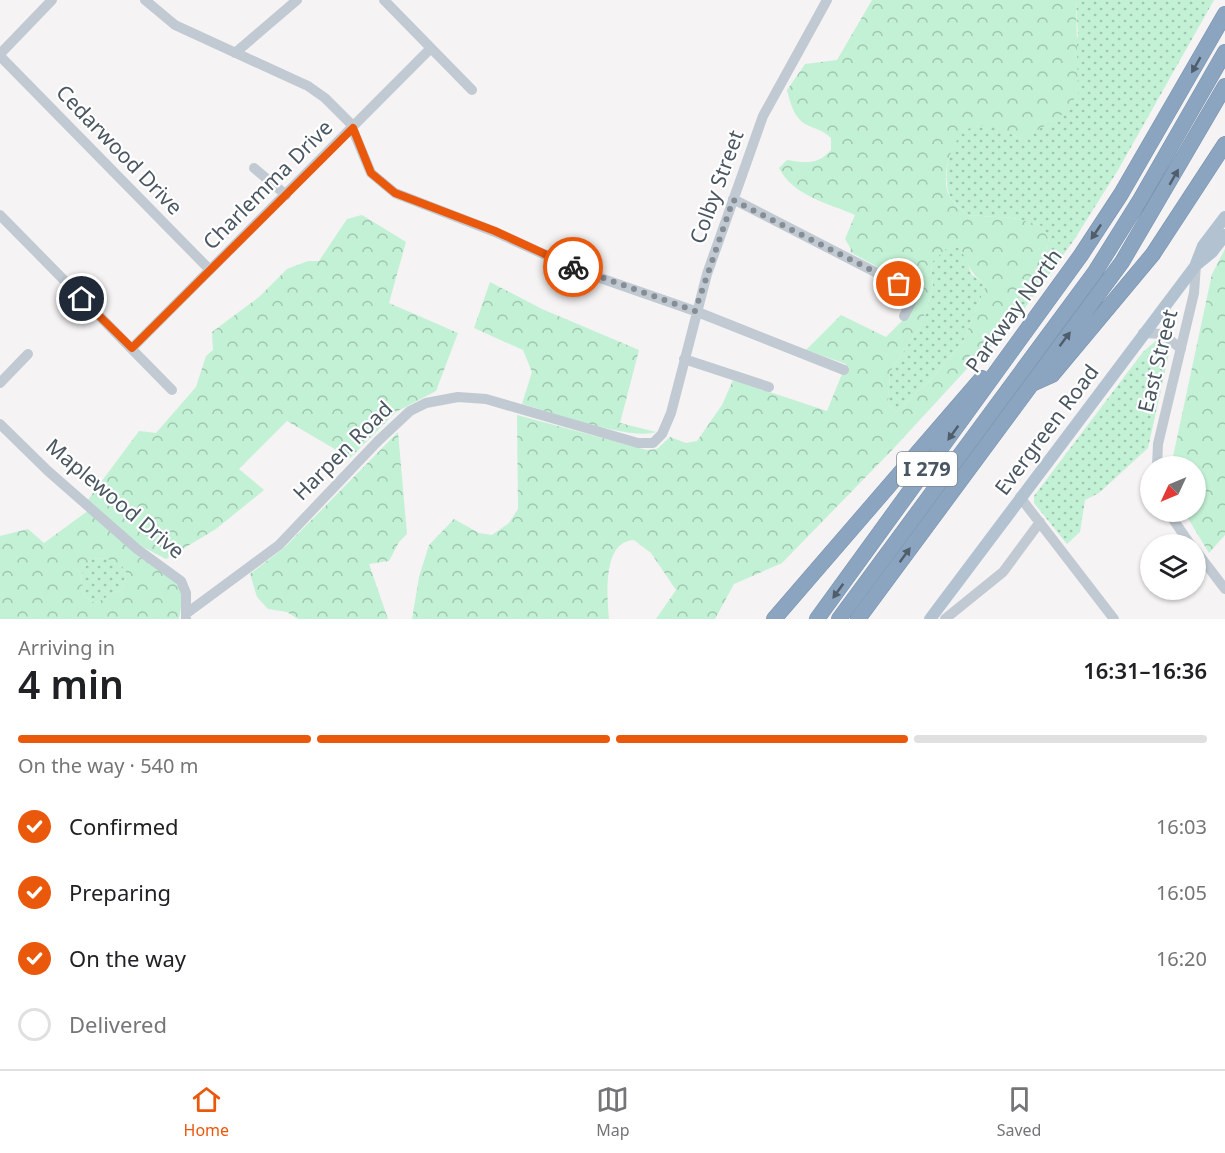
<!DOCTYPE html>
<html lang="en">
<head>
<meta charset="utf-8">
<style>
	body { margin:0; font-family:"Noto Sans",sans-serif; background:#f6f6f6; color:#202124; height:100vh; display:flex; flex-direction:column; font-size:22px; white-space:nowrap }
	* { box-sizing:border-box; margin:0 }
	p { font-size:20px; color:#757577 }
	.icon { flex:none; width:33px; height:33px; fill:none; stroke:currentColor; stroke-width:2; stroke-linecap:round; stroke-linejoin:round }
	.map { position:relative; height:619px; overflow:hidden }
	.details { display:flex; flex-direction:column; background:#fff; flex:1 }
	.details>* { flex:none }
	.needle { width:39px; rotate:226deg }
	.buttons { position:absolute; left:1140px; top:456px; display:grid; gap:12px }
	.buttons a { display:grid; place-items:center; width:66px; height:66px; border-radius:50%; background:#fff; box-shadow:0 2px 4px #0004; font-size:30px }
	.pin { position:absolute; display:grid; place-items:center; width:51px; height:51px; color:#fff; margin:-26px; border:3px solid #fff; border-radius:50%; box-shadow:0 2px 6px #0007 }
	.courier { position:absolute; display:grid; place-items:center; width:60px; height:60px; margin:-30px; border:4px solid #ea580c; border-radius:50%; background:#fff; color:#222; box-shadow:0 2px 8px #0007 }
	.summary em { font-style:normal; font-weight:600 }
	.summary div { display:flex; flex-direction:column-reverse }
	.summary { display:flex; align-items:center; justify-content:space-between; height:102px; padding:0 18px }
	h1 { font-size:39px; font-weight:600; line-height:45px }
	.bar { display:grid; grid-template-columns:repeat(4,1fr); gap:9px 6px; align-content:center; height:72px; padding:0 18px }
	.bar i { height:8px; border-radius:4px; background:#e0e0e0 }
	.bar .current { background:#ea580c }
	.bar p { grid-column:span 4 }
	ol { padding:0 18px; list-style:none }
	li { display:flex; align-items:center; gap:18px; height:66px }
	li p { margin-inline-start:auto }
	li .icon { padding:6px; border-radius:50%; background:#ea580c; color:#fff; stroke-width:4 }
	li:last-child { color:#757577 }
	li i { width:33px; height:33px; border:3px solid #e0e0e0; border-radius:50% }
	.menu { display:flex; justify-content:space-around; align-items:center; height:84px; border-top:2px solid #e0e0e0; background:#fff; font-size:16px; color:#757577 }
	.menu a { display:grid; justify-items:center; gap:3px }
	.menu .current { color:#ea580c }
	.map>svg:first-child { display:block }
	.green { fill:url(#green-dots) }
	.forest { fill:url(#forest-crowns); fill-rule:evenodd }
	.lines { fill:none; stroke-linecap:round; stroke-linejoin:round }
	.highway-casing { stroke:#7690ad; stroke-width:16 }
	.minor { stroke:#c1cad2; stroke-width:10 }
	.major { stroke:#b3c2d1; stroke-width:12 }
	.highway { stroke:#8ba5c1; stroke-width:15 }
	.oneway { fill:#505e6b }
	.done { stroke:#868d94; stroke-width:6; stroke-dasharray:0 10.8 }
	.route { stroke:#ea580c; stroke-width:8 }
	.labels { text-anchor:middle; stroke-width:4.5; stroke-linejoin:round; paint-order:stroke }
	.shield { fill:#fff; stroke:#808990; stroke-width:1.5 }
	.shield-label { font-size:20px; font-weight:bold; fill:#4a5661 }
	.street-label { font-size:21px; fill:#4a5661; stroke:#fff }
</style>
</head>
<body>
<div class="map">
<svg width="1225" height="619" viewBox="0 0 1225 619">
	<defs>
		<pattern id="green-dots" width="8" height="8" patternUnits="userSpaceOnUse" patternTransform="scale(1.5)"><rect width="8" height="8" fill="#c3f1d5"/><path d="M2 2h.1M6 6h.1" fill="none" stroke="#a0c6b0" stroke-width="1.8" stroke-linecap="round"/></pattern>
		<pattern id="forest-crowns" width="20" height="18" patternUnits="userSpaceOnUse" patternTransform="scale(1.5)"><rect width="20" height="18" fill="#c3f1d5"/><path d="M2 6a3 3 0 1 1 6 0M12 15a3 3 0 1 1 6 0" fill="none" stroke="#a0c6b0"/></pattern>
	</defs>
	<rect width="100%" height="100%" fill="#f5f3f3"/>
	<!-- green -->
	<path class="green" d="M 1076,0 L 1214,0 L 1118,170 L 1074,240 L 1008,331 L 976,359 L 1046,255 L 1049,239 L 1040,225 L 1013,218 L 967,215 C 961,209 951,201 949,194 C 941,168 953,121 987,125 C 998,126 1011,135 1022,139 L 1078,36 Z
		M 959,247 L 967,260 L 971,274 L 986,285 L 963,342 L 930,380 L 896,412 L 888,404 L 890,372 L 921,325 L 933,289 L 931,263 L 946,248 Z
		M 1157,340 L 1166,343 L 1169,353 L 1148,448 L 1099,493 L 1085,500 L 1080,532 L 1067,544 L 1034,503 L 1034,496 L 1143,352 Z
		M 104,558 L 120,562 L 126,572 L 123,589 L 95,603 C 79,596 81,585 82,569 L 92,559 Z"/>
	<!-- forest -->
	<path class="forest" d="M 872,0 L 1076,0 L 1078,94 L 1060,117 L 1022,139 C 1007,133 989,121 972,127 C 951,134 939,180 950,197 C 954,204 961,209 967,215 L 1013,218 L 1040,225 L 1049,239 L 1046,255 L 976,359 L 893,449 L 782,563 L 734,584 L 715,619 L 656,619 L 676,590 L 651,553 L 634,540 C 602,541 607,596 609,619 L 412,619 L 419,577 L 429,545 L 454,519 L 479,533 L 492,535 L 509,523 L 518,509 L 517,415 L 647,450 L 657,449 L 670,437 L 686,443 L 697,441 L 722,405 L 733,380 L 827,411 L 846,364 L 806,350 L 841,315 L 886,337 L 905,318 L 915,287 L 850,252 L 851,249 L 845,239 L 855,215 C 828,203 793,196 779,168 L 787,160 C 806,163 818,165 831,150 L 831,138 C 823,130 815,129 805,124 C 794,118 790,102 787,90 L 805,64 L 837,60 ZM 959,247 C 970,265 968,272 986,285 L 963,342 L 930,380 L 896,412 L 888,404 L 890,372 L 921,325 L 933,289 L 931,263 L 946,249 Z
		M 362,215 L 406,242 L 389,303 L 458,333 L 436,391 L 396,412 L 350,458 L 287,421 L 239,469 L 264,490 L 216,529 L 166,559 L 141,546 L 87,501 L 139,431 L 156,433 L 196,387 L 206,356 L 213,350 L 212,332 L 259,297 L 287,269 L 308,261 L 319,261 L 347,219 Z
		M 1225,249 L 1225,535 L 1209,553 L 1184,512 L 1196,512 L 1196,466 L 1171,466 L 1212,274 Z
		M 490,282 L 542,309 L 639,350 L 620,423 L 656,432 C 631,441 551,412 522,404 L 532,372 L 523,350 L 474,328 Z
		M 398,432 L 407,534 L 399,542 L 389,561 L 369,564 L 388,619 L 298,619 L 287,612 L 268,609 L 257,597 L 250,574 L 285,547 Z
		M 89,510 L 178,584 L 183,596 L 179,619 L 0,619 L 0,536 L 28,529 L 44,543 ZM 104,558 L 120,563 L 126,572 L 123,589 L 95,603 C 79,596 81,585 82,569 L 92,559 Z"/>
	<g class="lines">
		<!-- highway casing -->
		<g class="highway-casing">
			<path id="highway" d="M 1032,384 L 1052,375 L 1153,254 L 1225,144
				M 774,619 L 982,378
				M 817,619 L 1081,255 L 1121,194 L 1225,14
				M 839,619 L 1095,272 L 1140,200 L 1225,52
				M 858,619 L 1122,262 L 1225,86"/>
		</g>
		<!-- minor -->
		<path class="minor" d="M 145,0 L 175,25 L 308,86 L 325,98 L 350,123 L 371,173 L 395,193 L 495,232 L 583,272 L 695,311 L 844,370
			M 384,0 L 472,90
			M 235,53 L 297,0
			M 0,54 L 52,0
			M 0,56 L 210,270
			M 254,168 L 286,195
			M 733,199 L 916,293 L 904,316
			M 0,215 L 172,390
			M 1143,333 L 1163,334 L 1181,349
			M 132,348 L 431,48
			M 684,359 L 769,387
			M 0,383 L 28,354
			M 0,424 L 48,471 L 137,549 L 181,581 L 186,593 L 186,618
			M 1157,466 L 1158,444 L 1194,293 L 1196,265
			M 1020,497 L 1114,619
			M 1168,512 L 1190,544
			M 1196,551 L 1225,589
			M 187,613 L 279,545 L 378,441 L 410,411 L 426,403 L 458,397 L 486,399 L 638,443 L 653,443 L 662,434 L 671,413 L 707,274 L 763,116 L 827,0
			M 945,619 L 1003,572 L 1040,522"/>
		<!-- major -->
		<path class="major" d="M 1196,264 L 1203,246 L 1225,217
			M 930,619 L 1196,265 L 1212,252 L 1225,235"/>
		<!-- highway -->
		<use href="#highway" class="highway"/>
	</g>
	<!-- one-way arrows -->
	<defs><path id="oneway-solid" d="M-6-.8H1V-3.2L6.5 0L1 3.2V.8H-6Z" transform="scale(1.5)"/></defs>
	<g class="oneway">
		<use href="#oneway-solid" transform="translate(1196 65) rotate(120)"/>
		<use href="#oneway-solid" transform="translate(1174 177) rotate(-60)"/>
		<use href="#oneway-solid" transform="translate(1096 232) rotate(124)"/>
		<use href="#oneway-solid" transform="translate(1065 339) rotate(-53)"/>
		<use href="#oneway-solid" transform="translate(953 433) rotate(126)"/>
		<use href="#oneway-solid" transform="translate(905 555) rotate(-54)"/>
		<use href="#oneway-solid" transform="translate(838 591) rotate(126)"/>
	</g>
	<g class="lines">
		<!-- done -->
		<path class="done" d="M 573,267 L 695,311 L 733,200 L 899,284"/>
		<!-- route -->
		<path class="route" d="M 82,299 L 132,348 L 353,128 L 371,173 L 395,193 L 495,231 L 573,267"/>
	</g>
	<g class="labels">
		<!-- shield labels -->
		<rect class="shield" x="897" y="452" width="60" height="34" rx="4.5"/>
		<g class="shield-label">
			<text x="927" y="476">I 279</text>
		</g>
		<!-- street labels -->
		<g class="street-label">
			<text transform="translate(119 150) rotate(46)" y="7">Cedarwood Drive</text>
			<text transform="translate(268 185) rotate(-45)" y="7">Charlemma Drive</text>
			<text transform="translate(717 187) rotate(-70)" y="7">Colby Street</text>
			<text transform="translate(1014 311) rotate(-54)" y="7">Parkway North</text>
			<text transform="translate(1158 361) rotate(-76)" y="7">East Street</text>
			<text transform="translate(1047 430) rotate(-53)" y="7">Evergreen Road</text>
			<text transform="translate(343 451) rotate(-45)" y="7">Harpen Road</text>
			<text transform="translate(115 499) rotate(40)" y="7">Maplewood Drive</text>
		</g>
	</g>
</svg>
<div class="buttons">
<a><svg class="needle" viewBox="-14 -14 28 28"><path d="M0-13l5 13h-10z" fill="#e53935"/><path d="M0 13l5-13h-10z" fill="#757577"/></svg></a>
<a><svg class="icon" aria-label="layers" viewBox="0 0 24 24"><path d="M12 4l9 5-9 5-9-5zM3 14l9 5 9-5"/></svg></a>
</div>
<div class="pin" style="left:899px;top:284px;background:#ea580c"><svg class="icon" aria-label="bag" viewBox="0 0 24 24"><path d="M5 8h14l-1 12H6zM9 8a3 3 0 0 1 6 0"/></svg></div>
<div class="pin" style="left:82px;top:299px;background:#1f2937"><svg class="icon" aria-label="home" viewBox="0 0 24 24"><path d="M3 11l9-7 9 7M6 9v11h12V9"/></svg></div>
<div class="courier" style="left:573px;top:267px"><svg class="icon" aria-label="bike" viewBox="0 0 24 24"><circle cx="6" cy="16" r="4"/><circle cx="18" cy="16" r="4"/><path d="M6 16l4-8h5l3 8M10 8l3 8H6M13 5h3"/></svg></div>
</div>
<section class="details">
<div class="summary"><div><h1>4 min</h1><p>Arriving in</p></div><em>16:31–16:36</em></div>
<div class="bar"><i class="current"></i><i class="current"></i><i class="current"></i><i></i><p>On the way · 540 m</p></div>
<ol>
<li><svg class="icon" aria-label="check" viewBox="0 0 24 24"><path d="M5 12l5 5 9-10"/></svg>Confirmed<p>16:03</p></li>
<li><svg class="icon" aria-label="check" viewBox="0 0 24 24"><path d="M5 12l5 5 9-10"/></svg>Preparing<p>16:05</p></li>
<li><svg class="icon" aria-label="check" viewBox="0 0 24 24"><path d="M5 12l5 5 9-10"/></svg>On the way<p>16:20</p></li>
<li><i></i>Delivered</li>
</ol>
</section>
<nav class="menu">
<a class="current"><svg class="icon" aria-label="home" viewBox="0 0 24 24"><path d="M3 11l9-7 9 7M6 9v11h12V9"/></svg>Home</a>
<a><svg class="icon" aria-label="map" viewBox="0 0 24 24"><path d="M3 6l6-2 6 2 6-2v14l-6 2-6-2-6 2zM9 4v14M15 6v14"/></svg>Map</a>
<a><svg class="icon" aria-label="saved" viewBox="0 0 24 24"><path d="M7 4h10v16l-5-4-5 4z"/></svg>Saved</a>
</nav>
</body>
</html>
